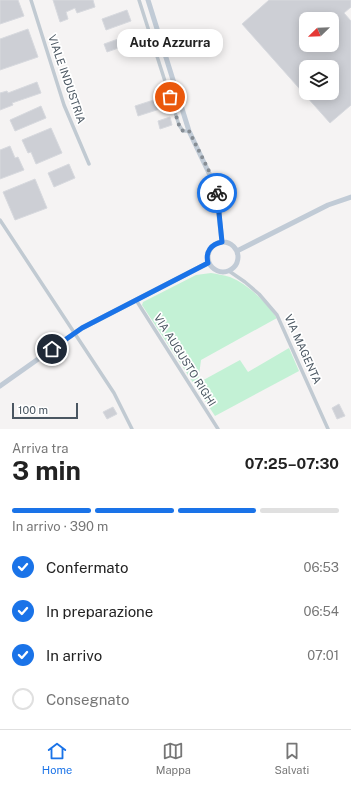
<!DOCTYPE html>
<html lang="it">
<head>
<meta charset="utf-8">
<style>
	body { margin:0; font-family:"Public Sans",sans-serif; background:#f6f6f6; color:#222; height:100vh; display:flex; flex-direction:column; font-size:15px; white-space:nowrap }
	* { box-sizing:border-box; margin:0 }
	p { font-size:13px; color:#767676 }
	.icon { flex:none; width:22px; height:22px; fill:none; stroke:currentColor; stroke-width:2; stroke-linecap:round; stroke-linejoin:round }
	.map { position:relative; height:429px; overflow:hidden }
	.side { display:flex; flex-direction:column; background:#fff; flex:1 }
	.side>* { flex:none }
	.needle { width:26px; rotate:247deg }
	.tools { position:absolute; left:299px; top:12px; display:grid; gap:8px }
	.tools a { display:grid; place-items:center; width:40px; height:40px; border-radius:8px; background:#fff; box-shadow:0 2px 10px #0003; font-size:20px }
	.scale { position:absolute; left:12px; bottom:10px; width:66px; box-sizing:border-box; padding-left:4px; border:2px solid #4a5661; border-top:0; font-size:11px; line-height:14px; white-space:nowrap; color:#4a5661; -webkit-text-stroke:3px #fff; paint-order:stroke }
	.pin { position:absolute; display:grid; place-items:center; width:34px; height:34px; color:#fff; margin:-17px; border:2px solid #fff; border-radius:50%; box-shadow:0 1px 4px #0007 }
	.courier { position:absolute; display:grid; place-items:center; width:40px; height:40px; margin:-20px; border:3px solid #1a73e8; border-radius:50%; background:#fff; color:#222; box-shadow:0 1px 5px #0007 }
	.bubble { position:absolute; height:28px; border-radius:12px; background:#fff; box-shadow:0 2px 10px #0003; font-size:13px; font-weight:700; line-height:28px; text-align:center }
	.headline em { font-style:normal; font-weight:700 }
	.headline div { display:flex; flex-direction:column-reverse }
	.headline { display:flex; align-items:center; justify-content:space-between; height:68px; padding:0 12px }
	h1 { font-size:26px; font-weight:700; line-height:30px }
	.bar { display:grid; grid-template-columns:repeat(4,1fr); gap:6px 4px; align-content:center; height:48px; padding:0 12px }
	.bar i { height:5px; border-radius:3px; background:#e0e0e0 }
	.bar .current { background:#1a73e8 }
	.bar p { grid-column:span 4 }
	ol { padding:0 12px; list-style:none }
	li { display:flex; align-items:center; gap:12px; height:44px }
	li p { margin-inline-start:auto }
	li .icon { padding:4px; border-radius:50%; background:#1a73e8; color:#fff; stroke-width:4 }
	li:last-child { color:#767676 }
	li i { width:22px; height:22px; border:2px solid #e0e0e0; border-radius:50% }
	.menu { display:flex; justify-content:space-around; align-items:center; height:56px; border-top:1px solid #e0e0e0; background:#fff; font-size:11px; color:#767676 }
	.menu a { display:grid; justify-items:center; gap:2px }
	.menu .current { color:#1a73e8 }
	.map>svg:first-child { display:block }
	.green { fill:#c3f1d5 }
	.building { fill:#cdcfd5; stroke:#d7d9de; fill-rule:evenodd }
	.lines { fill:none; stroke-linecap:round; stroke-linejoin:round }
	.street { stroke:#c1cad2; stroke-width:3.5 }
	.secondary { stroke:#c1cbd6; stroke-width:5 }
	.done { stroke:#868d94; stroke-width:4; stroke-dasharray:0 7.2 }
	.route { stroke:#1a73e8; stroke-width:5 }
	.labels { text-anchor:middle; stroke-width:3.5; stroke-linejoin:round; paint-order:stroke }
	.street-label { font-size:11px; fill:#4a5661; stroke:#fff }
</style>
</head>
<body>
<div class="map">
<svg width="351" height="429" viewBox="0 0 351 429">
	<rect width="100%" height="100%" fill="#f5f3f3"/>
	<!-- green -->
	<path class="green" d="M 211,273 C 217,274 224,275 230,277 C 249,285 265,301 277,318 L 201,360 L 198,383 L 240,360 L 248,372 L 289,348 L 299,371 L 215,416 L 142,305 L 143,302 L 196,275 Z"/>
	<!-- building -->
	<path class="building" d="M 0,0 L 18,0 L 24,16 L 0,24 Z
		M 53,0 L 93,0 L 95,7 L 77,13 L 75,8 L 66,12 L 68,19 L 60,22 Z
		M 269,0 L 351,0 L 351,7 L 344,13 L 351,21 L 351,105 L 330,123 L 242,24 ZM 306,19 L 332,19 L 332,45 L 306,45 ZM 306,67 L 332,67 L 332,93 L 306,93 Z
		M 127,10 L 131,21 L 106,30 L 102,19 Z
		M 28,29 L 38,57 L 0,70 L 0,39 Z
		M 141,31 L 144,39 L 107,52 L 104,44 Z
		M 37,82 L 41,93 L 12,103 L 13,105 L 0,110 L 0,93 L 7,91 L 8,93 Z
		M 163,97 L 166,107 L 138,116 L 135,106 Z
		M 41,106 L 46,118 L 15,131 L 10,120 Z
		M 170,117 L 172,125 L 160,129 L 158,121 Z
		M 51,128 L 62,153 L 36,164 L 31,152 L 28,153 L 22,140 Z
		M 10,146 L 15,158 L 18,157 L 24,170 L 0,179 L 0,150 Z
		M 69,164 L 75,178 L 54,187 L 48,173 Z
		M 35,179 L 47,208 L 15,220 L 3,192 Z
		M 339,404 L 345,416 L 337,419 L 332,408 Z
		M 113,407 L 117,414 L 107,419 L 103,412 Z"/>
	<g class="lines">
		<!-- street -->
		<path class="street" d="M 31,0 L 64,105 L 89,164
			M 139,0 L 179,125 L 183,131 L 189,131
			M 0,220 L 114,393 L 132,429
			M 229,271 L 245,282 L 259,294 L 277,315 L 328,429
			M 136,300 L 218,429"/>
		<!-- secondary -->
		<path class="secondary" d="M 148,0 L 189,131 L 216,188 L 222,242
			M208 257a15 15 0 1 1 30 0a15 15 0 1 1-30 0Z
			M 237,251 L 328,205 L 351,197
			M 0,386 L 82,328 L 208,263"/>
	</g>
	<g class="lines">
		<!-- done -->
		<path class="done" d="M 170,97 L 179,125 L 183,131 L 189,131 L 213,179 L 217,193"/>
		<!-- route -->
		<path class="route" d="M 52,349 L 82,328 L 208,263 C 205,252 211,244 222,242 L 217,193"/>
	</g>
	<g class="labels">
		<!-- street labels -->
		<g class="street-label">
			<text transform="translate(67 79) rotate(71)" y="4">VIALE INDUSTRIA</text>
			<text transform="translate(303 349) rotate(66)" y="4">VIA MAGENTA</text>
			<text transform="translate(185 360) rotate(58)" y="4">VIA AUGUSTO RIGHI</text>
		</g>
	</g>
</svg>
<div class="tools">
<a><svg class="needle" viewBox="-14 -14 28 28"><path d="M0-13l5 13h-10z" fill="#e53935"/><path d="M0 13l5-13h-10z" fill="#767676"/></svg></a>
<a><svg class="icon" aria-label="layers" viewBox="0 0 24 24"><path d="M12 4l9 5-9 5-9-5zM3 14l9 5 9-5"/></svg></a>
</div>
<div class="scale">100 m</div>
<div class="pin" style="left:170px;top:97px;background:#ea580c"><svg class="icon" aria-label="bag" viewBox="0 0 24 24"><path d="M5 8h14l-1 12H6zM9 8a3 3 0 0 1 6 0"/></svg></div>
<div class="pin" style="left:52px;top:349px;background:#1f2937"><svg class="icon" aria-label="home" viewBox="0 0 24 24"><path d="M3 11l9-7 9 7M6 9v11h12V9"/></svg></div>
<div class="courier" style="left:217px;top:193px"><svg class="icon" aria-label="bike" viewBox="0 0 24 24"><circle cx="6" cy="16" r="4"/><circle cx="18" cy="16" r="4"/><path d="M6 16l4-8h5l3 8M10 8l3 8H6M13 5h3"/></svg></div>
<div class="bubble" style="left:117px;top:29px;width:106px">Auto Azzurra</div>
</div>
<section class="side">
<div class="headline"><div><h1>3 min</h1><p>Arriva tra</p></div><em>07:25–07:30</em></div>
<div class="bar"><i class="current"></i><i class="current"></i><i class="current"></i><i></i><p>In arrivo · 390 m</p></div>
<ol>
<li><svg class="icon" aria-label="check" viewBox="0 0 24 24"><path d="M5 12l5 5 9-10"/></svg>Confermato<p>06:53</p></li>
<li><svg class="icon" aria-label="check" viewBox="0 0 24 24"><path d="M5 12l5 5 9-10"/></svg>In preparazione<p>06:54</p></li>
<li><svg class="icon" aria-label="check" viewBox="0 0 24 24"><path d="M5 12l5 5 9-10"/></svg>In arrivo<p>07:01</p></li>
<li><i></i>Consegnato</li>
</ol>
</section>
<nav class="menu">
<a class="current"><svg class="icon" aria-label="home" viewBox="0 0 24 24"><path d="M3 11l9-7 9 7M6 9v11h12V9"/></svg>Home</a>
<a><svg class="icon" aria-label="map" viewBox="0 0 24 24"><path d="M3 6l6-2 6 2 6-2v14l-6 2-6-2-6 2zM9 4v14M15 6v14"/></svg>Mappa</a>
<a><svg class="icon" aria-label="saved" viewBox="0 0 24 24"><path d="M7 4h10v16l-5-4-5 4z"/></svg>Salvati</a>
</nav>
</body>
</html>
